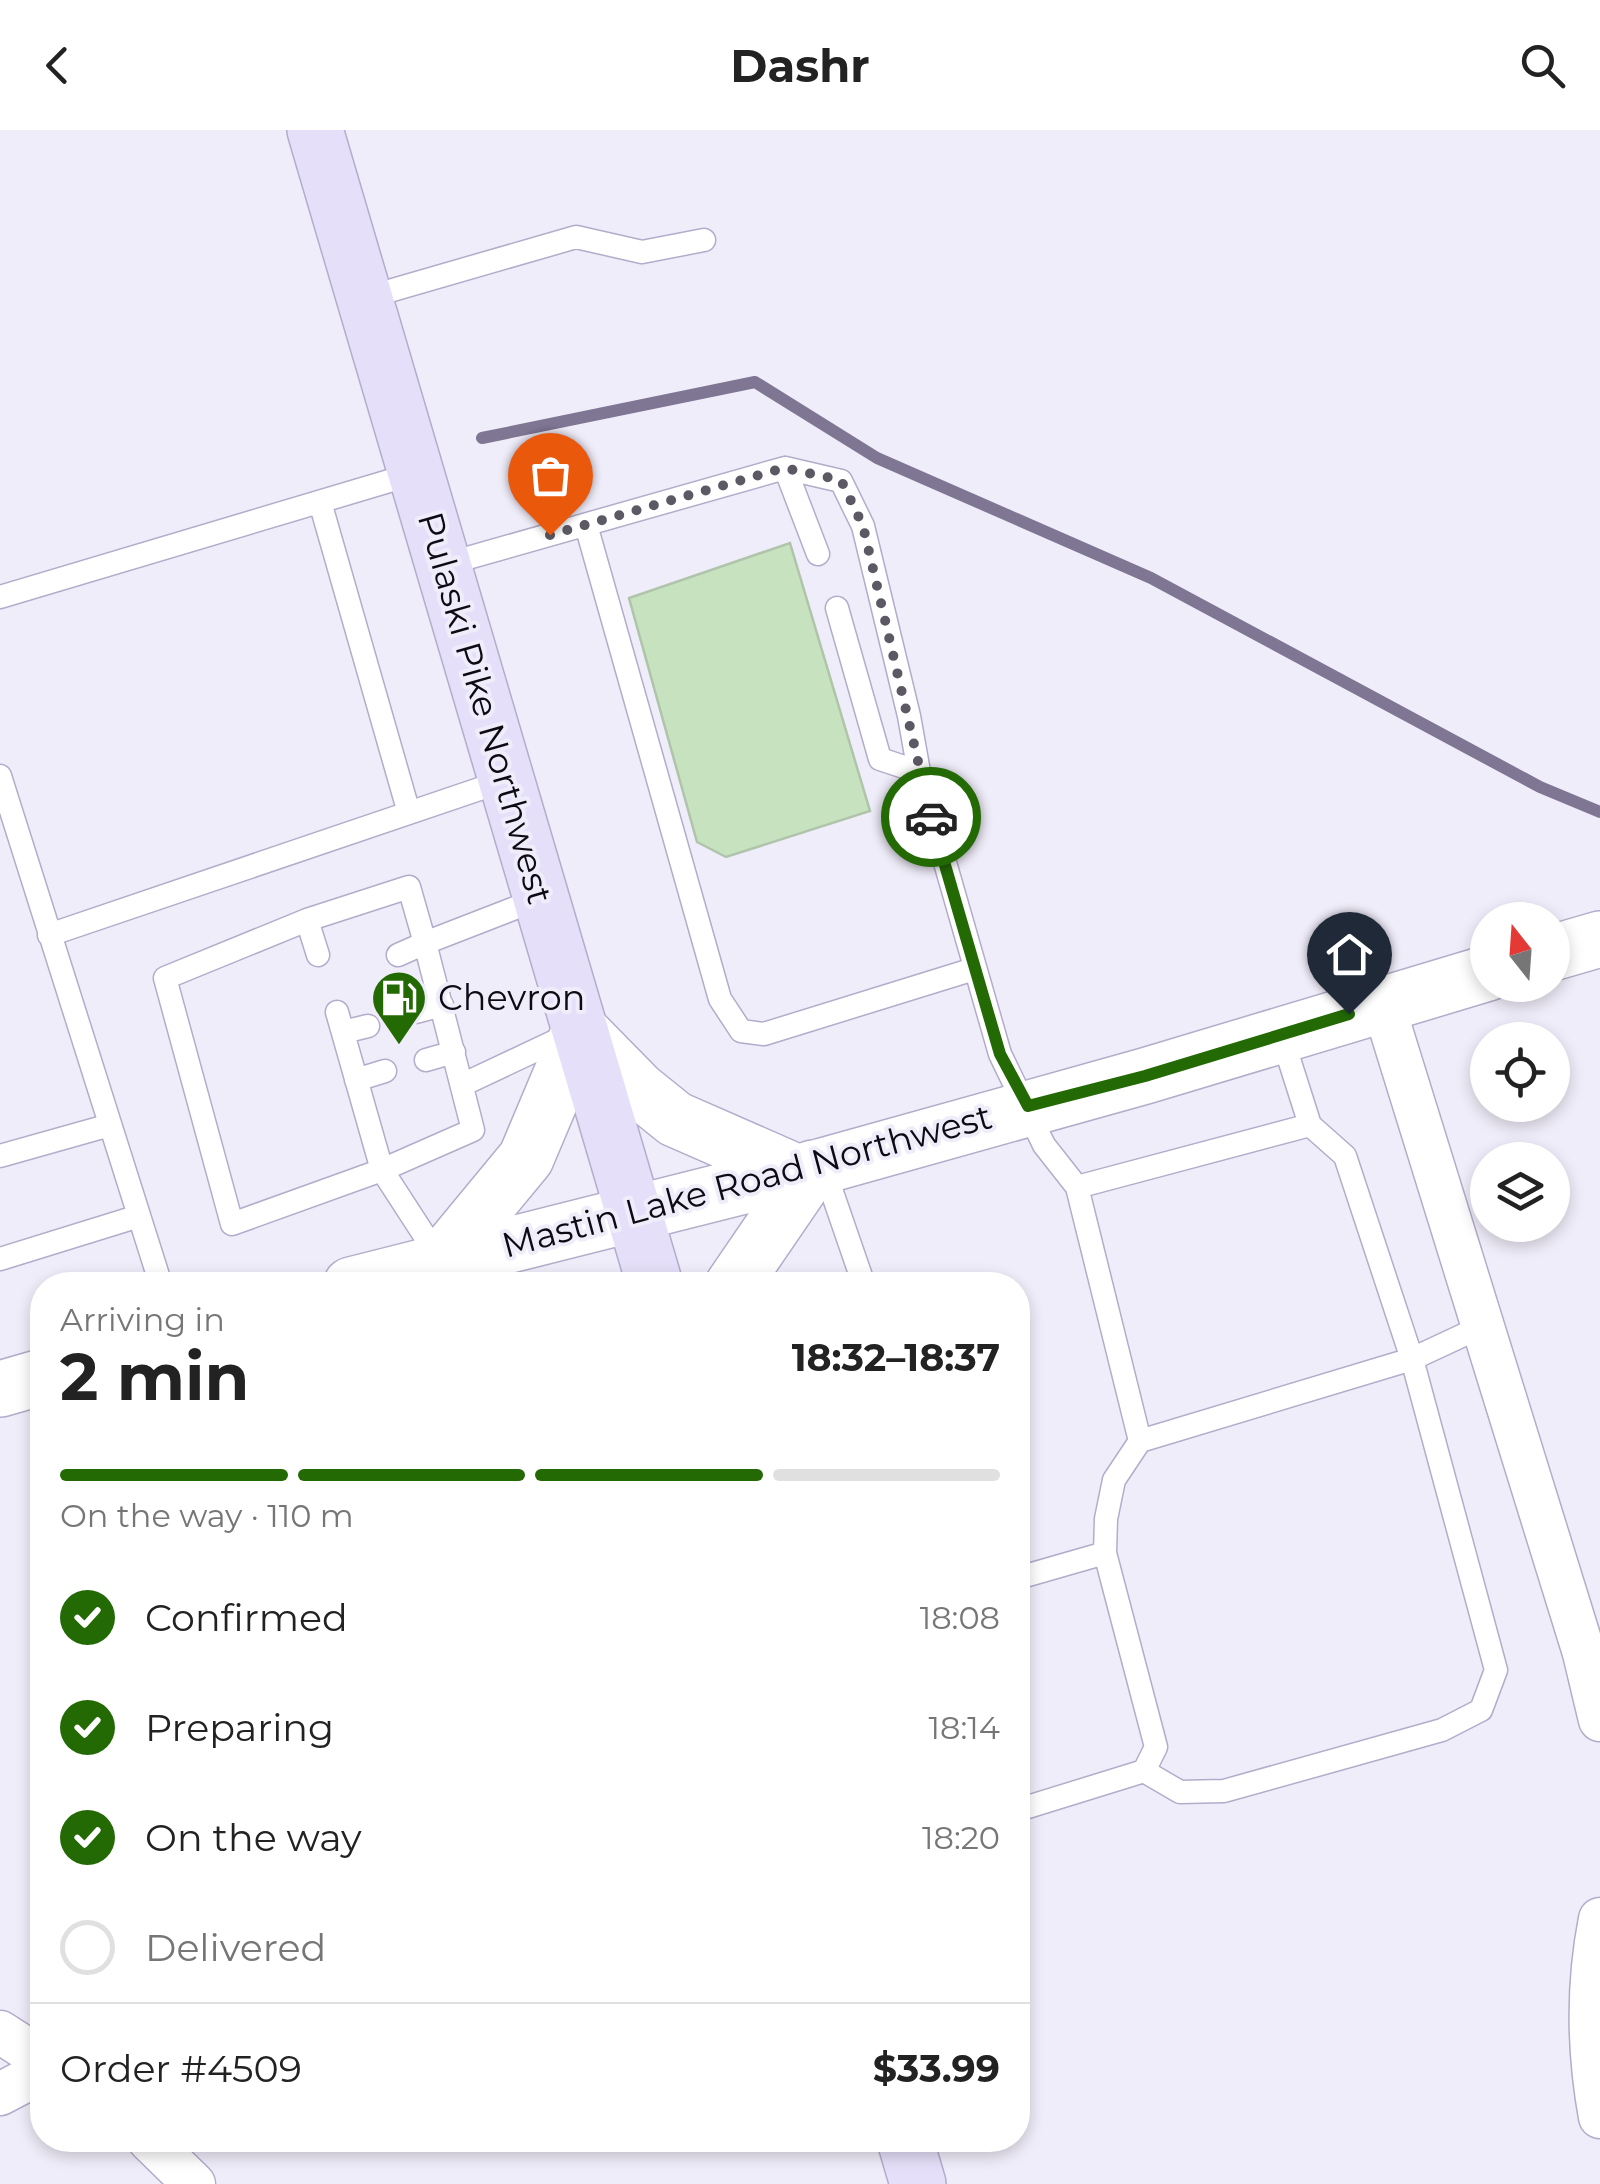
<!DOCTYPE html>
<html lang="en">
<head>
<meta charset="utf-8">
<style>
	body { margin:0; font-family:Montserrat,sans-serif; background:#f6f6f6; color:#222; height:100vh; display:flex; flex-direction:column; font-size:38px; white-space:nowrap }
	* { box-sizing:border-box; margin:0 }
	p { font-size:32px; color:#767676 }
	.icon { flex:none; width:55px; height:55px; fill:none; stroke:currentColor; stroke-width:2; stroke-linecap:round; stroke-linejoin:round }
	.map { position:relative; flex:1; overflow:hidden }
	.sheet { position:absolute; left:30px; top:1142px; width:1000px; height:880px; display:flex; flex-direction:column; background:#fff; border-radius:40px; box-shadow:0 5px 15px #0003 }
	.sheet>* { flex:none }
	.needle { width:65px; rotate:343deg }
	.controls { position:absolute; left:1470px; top:772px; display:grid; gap:20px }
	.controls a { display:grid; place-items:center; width:100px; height:100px; border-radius:50%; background:#fff; box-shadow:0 5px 15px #0003; font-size:50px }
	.pin { position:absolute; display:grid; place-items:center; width:85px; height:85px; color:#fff; margin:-102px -42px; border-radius:50% 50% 50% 0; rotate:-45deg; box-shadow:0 0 10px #0007 }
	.pin .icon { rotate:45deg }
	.courier { position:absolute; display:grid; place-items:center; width:100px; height:100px; margin:-50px; border:8px solid #236a05; border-radius:50%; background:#fff; color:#222; box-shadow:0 2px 12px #0007 }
	.summary em { font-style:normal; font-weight:700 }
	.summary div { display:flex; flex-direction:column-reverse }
	.summary { display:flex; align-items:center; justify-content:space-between; height:170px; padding:0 30px }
	h1 { font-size:65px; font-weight:700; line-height:75px }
	.bar { display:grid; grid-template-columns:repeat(4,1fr); gap:15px 10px; align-content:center; height:120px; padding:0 30px }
	.bar i { height:12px; border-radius:8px; background:#e0e0e0 }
	.bar .on { background:#236a05 }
	.bar p { grid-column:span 4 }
	.line { display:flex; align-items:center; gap:25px; padding:0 30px; border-top:2px solid #e0e0e0 }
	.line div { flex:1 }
	ol { padding:0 30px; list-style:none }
	li { display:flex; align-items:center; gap:30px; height:110px }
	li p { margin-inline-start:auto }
	li .icon { padding:10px; border-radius:50%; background:#236a05; color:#fff; stroke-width:4 }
	li:last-child { color:#767676 }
	li i { width:55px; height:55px; border:5px solid #e0e0e0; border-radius:50% }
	header { display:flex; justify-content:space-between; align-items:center; height:130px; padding:0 30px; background:#fff; font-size:45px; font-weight:700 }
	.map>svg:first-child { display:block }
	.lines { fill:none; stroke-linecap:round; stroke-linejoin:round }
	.stream { stroke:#7e7693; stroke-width:12 }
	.building { fill:#c6e2bf; stroke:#afc4aa; stroke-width:2.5 }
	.service-casing { stroke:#b3acca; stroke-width:25 }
	.minor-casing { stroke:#b3acca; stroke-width:45 }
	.tertiary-casing { stroke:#b3acca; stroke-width:58 }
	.secondary-casing { stroke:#b3acca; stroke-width:58 }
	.service { stroke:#fff; stroke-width:22 }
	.minor { stroke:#fff; stroke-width:42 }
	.tertiary { stroke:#fff; stroke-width:55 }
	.secondary { stroke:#e6dff9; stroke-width:55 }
	.done { stroke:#5c5964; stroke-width:10; stroke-dasharray:0 18 }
	.route { stroke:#236a05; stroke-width:12 }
	.labels { text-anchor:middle; stroke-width:8; stroke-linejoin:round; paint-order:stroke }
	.street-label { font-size:35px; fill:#0d0a14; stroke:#f0edfa }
	.poi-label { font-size:35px; fill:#0d0a14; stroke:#f0edfa; text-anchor:start }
</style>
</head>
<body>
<header><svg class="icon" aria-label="back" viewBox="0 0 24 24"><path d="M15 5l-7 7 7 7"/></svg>Dashr<svg class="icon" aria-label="search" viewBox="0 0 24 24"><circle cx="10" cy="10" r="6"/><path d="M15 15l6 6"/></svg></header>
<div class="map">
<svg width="1600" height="2054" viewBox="0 0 1600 2054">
	<rect width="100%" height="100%" fill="#f0edfa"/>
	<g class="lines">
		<!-- stream -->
		<path class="stream" d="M 482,308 L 755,252 L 877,328 L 1151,448 L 1540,657 L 1600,682"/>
	</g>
	<!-- building -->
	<path class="building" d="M 790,413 L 870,681 L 726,727 L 697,712 L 629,468 Z"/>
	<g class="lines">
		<!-- service casing -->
		<g class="service-casing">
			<path id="service" d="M 365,168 L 576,107 L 642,122 L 704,110
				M 785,338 L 818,424
				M 320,372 L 409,683
				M 586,395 L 720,869 L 741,901 L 764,904 L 974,839
				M 443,435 L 785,338 L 841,351 L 863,396 L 909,586 L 919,642 L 1000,924 L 1044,1015 L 1077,1057 L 1140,1311
				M 0,467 L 416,343
				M 837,478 L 880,629 L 919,642
				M 0,646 L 161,1155
				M 307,790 L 318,825
				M 49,805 L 506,650
				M 337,882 L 382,1040 L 473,1000 L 425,813 L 398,825
				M 416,882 L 442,875
				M 343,902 L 368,896
				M 426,930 L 454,922
				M 356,950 L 385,941
				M 462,955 L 568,905
				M 0,1026 L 110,995
				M 823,1036 L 864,1155
				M 1077,1057 L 1310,995
				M 0,1129 L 139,1086
				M 441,1131 L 382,1040 L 232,1094 L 165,848 L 307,790 L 409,757 L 425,813 L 541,768
				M 1018,1448 L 1105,1423
				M 1144,1641 L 1180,1662 L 1224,1661 L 1442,1600 L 1481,1580 L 1496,1540 L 1412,1229 L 1485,1195
				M 1018,1680 L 1144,1641 L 1156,1617 L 1105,1423 L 1106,1389 L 1114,1350 L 1140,1311 L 1412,1229 L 1345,1026 L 1310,995 L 1281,904"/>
		</g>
		<!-- minor casing -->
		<g class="minor-casing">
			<path id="minor" d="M 1383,874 L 1584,1523 L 1600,1590
				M 1600,1789 C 1587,1855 1588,1921 1600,1987
				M 0,1902 L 42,1929
				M 0,1964 L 42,1942
				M 149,2010 L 194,2054"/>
		</g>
		<!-- tertiary casing -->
		<g class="tertiary-casing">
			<path id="tertiary" d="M 1552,823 L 1600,809
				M 441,1131 L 526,1028 L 580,900 L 639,960 L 675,989 L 796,1042
				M 351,1155 L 823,1036 L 1145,946 L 1488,843
				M 733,1155 L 813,1038
				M 0,1259 L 42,1247"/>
		</g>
		<!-- secondary casing -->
		<g class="secondary-casing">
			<path id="secondary" d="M 315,0 L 655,1155
				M 905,2010 L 918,2054"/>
		</g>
		<!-- service -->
		<use href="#service" class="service"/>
		<!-- minor -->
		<use href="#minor" class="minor"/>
		<!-- tertiary -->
		<use href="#tertiary" class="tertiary"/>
		<!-- secondary -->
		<use href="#secondary" class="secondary"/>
	</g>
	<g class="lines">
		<!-- done -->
		<path class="done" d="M 550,405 L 784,338 L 841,350 L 863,396 L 931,687"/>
		<!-- route -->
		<path class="route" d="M 931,687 L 1000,924 L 1028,976 L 1145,946 L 1349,884"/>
	</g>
	<!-- icons -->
	<defs>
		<g id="fuel-pin" transform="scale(2.875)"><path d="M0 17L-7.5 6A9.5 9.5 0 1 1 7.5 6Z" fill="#236a05" stroke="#f0edfa"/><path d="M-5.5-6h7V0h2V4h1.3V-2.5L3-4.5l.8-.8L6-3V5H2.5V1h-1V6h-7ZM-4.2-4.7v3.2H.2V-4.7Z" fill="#fff"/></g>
	</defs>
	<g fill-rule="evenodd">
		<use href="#fuel-pin" x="399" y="868"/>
	</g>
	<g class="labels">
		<!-- street labels -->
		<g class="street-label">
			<text transform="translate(485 578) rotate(74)" y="12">Pulaski Pike Northwest</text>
			<text transform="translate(747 1051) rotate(-15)" y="12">Mastin Lake Road Northwest</text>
		</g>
		<!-- poi labels -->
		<g class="poi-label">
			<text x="438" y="880">Chevron</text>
		</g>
	</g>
</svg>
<div class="controls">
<a><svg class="needle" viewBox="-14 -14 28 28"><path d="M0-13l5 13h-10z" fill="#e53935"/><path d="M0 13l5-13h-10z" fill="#767676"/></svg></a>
<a><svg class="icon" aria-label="locate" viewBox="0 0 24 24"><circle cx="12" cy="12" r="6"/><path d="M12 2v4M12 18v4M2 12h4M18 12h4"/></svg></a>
<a><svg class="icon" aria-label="layers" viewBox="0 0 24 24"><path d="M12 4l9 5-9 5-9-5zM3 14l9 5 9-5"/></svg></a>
</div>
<div class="pin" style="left:550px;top:405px;background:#ea580c"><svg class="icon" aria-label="bag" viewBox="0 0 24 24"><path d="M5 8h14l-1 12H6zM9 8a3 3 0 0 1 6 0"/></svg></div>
<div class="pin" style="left:1349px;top:884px;background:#1f2937"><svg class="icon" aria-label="home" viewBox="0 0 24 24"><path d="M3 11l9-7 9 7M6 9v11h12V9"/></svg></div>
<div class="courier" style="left:931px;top:687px"><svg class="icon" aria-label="car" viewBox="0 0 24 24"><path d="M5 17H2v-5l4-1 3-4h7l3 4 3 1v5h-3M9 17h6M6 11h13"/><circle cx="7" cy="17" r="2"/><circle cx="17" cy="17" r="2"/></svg></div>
<section class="sheet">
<div class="summary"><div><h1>2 min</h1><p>Arriving in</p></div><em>18:32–18:37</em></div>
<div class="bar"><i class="on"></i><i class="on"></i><i class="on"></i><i></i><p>On the way · 110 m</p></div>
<ol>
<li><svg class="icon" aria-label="check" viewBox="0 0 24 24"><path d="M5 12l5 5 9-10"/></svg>Confirmed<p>18:08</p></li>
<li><svg class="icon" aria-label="check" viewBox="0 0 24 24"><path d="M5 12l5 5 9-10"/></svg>Preparing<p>18:14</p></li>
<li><svg class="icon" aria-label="check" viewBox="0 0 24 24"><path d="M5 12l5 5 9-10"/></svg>On the way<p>18:20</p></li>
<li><i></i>Delivered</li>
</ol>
<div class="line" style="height:130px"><div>Order #4509</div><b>$33.99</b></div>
</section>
</div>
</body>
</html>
